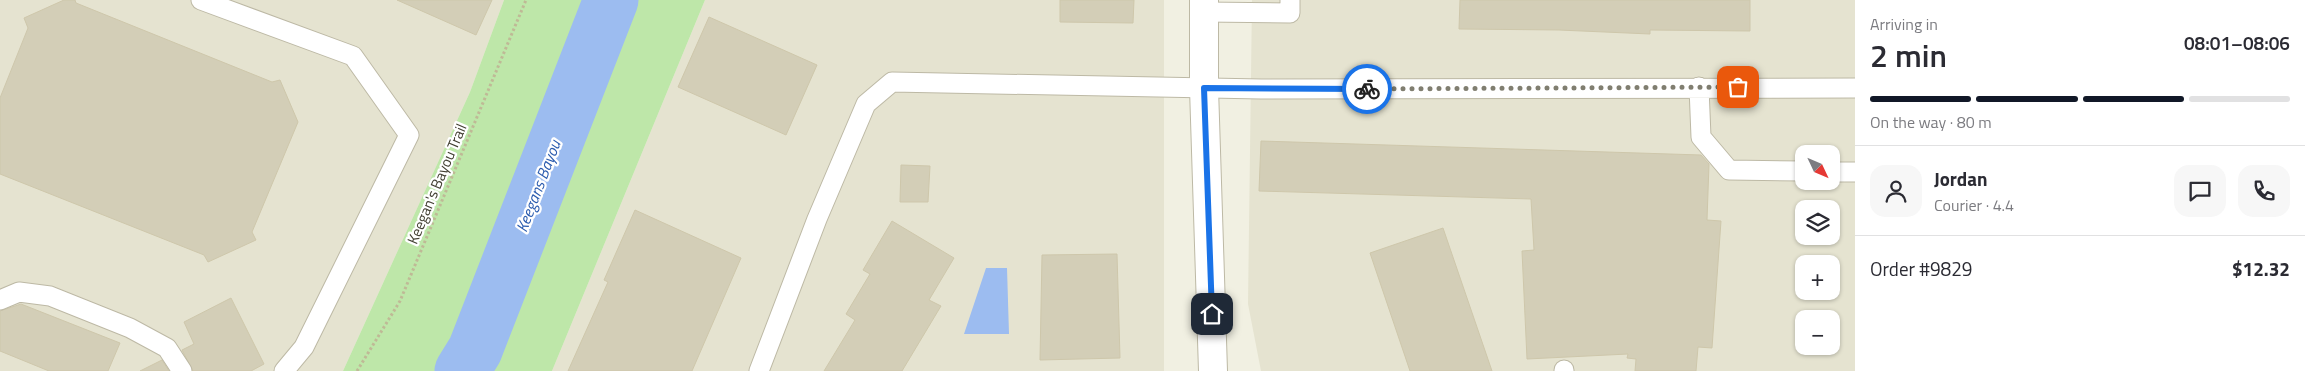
<!DOCTYPE html>
<html lang="en">
<head>
<meta charset="utf-8">
<style>
	body { margin:0; font-family:"Titillium Web",sans-serif; background:#f7f7f7; color:#2b2b33; height:100vh; display:flex; flex-direction:column; font-size:19px; white-space:nowrap }
	* { box-sizing:border-box; margin:0 }
	p { font-size:16px; color:#7c7c81 }
	.icon { flex:none; width:28px; height:28px; fill:none; stroke:currentColor; stroke-width:2; stroke-linecap:round; stroke-linejoin:round }
	.map { position:relative; flex:1; overflow:hidden }
	.drawer { display:flex; flex-direction:column; background:#fff; width:450px }
	.drawer>* { flex:none }
	.needle { width:32px; rotate:134deg }
	.tools { position:absolute; left:1795px; top:145px; display:grid; gap:10px }
	.tools a { display:grid; place-items:center; width:45px; height:45px; border-radius:10px; background:#fff; box-shadow:0 1px 4px #0004; font-size:25px }
	.pin { position:absolute; display:grid; place-items:center; width:42px; height:42px; color:#fff; margin:-21px; border-radius:10px; box-shadow:0 2px 8px #0006 }
	.courier { position:absolute; display:grid; place-items:center; width:50px; height:50px; margin:-25px; border:4px solid #1a73e8; border-radius:50%; background:#fff; color:#222; box-shadow:0 1px 6px #0007 }
	.overview em { font-style:normal; font-weight:600 }
	.overview div { display:flex; flex-direction:column-reverse }
	.overview { display:flex; align-items:center; justify-content:space-between; height:85px; padding:0 15px }
	h1 { font-size:32px; font-weight:600; line-height:38px }
	.bar { display:grid; grid-template-columns:repeat(4,1fr); gap:8px 5px; align-content:center; height:60px; padding:0 15px }
	.bar i { height:6px; border-radius:4px; background:#e1e1e2 }
	.bar .current { background:#111827 }
	.bar p { grid-column:span 4 }
	.line { display:flex; align-items:center; gap:12px; padding:0 15px; border-top:1px solid #e1e1e2 }
	.line div { flex:1 }
	.round { display:grid; place-items:center; flex:none; width:52px; height:52px; border-radius:15px; background:#f7f7f7 }
	main { display:flex; flex:1; min-height:0 }
	.map>svg:first-child { display:block }
	.residential { fill:#e5e3d0; fill-rule:evenodd }
	.green { fill:#bee7a9 }
	.water { fill:#9cbcf0 }
	.lines { fill:none; stroke-linecap:round; stroke-linejoin:round }
	.river { stroke:#9cbcf0; stroke-width:55 }
	.building { fill:#d3ceb7; stroke:#cec7ab }
	.service-casing { stroke:#bdb9a5; stroke-width:21 }
	.minor-casing { stroke:#bdb9a5; stroke-width:30 }
	.path { stroke:#bfb996; stroke-width:3; stroke-dasharray:2.5 2.5; stroke-linecap:butt }
	.service { stroke:#fff; stroke-width:19 }
	.minor { stroke:#fff; stroke-width:28 }
	.done { stroke:#807e70; stroke-width:5; stroke-dasharray:0 9 }
	.route { stroke:#1a73e8; stroke-width:6 }
	.labels { text-anchor:middle; stroke-width:4.5; stroke-linejoin:round; paint-order:stroke }
	.street-label { font-size:15px; fill:#434033; stroke:#fff }
	.water-label { font-size:16px; font-style:italic; fill:#2b5caf; stroke:#fff }
</style>
</head>
<body>
<main>
<div class="map">
<svg width="1855" height="371" viewBox="0 0 1855 371">
	<rect width="100%" height="100%" fill="#f1f0e2"/>
	<!-- residential -->
	<path class="residential" d="M 0,0 L 504,0 L 470,92 L 343,371 L 0,371 Z
		M 705,0 L 1164,0 L 1164,371 L 552,371 Z
		M 1252,0 L 1855,0 L 1855,371 L 1261,371 L 1248,304 ZM 1804,154 L 1831,154 L 1831,181 L 1804,181 ZM 1804,209 L 1831,209 L 1831,236 L 1804,236 ZM 1804,264 L 1831,264 L 1831,291 L 1804,291 ZM 1804,319 L 1831,319 L 1831,346 L 1804,346 Z"/>
	<!-- green -->
	<path class="green" d="M 504,0 L 705,0 L 552,371 L 343,371 L 470,92 Z"/>
	<!-- water -->
	<path class="water" d="M 986,268 L 1007,268 L 1009,334 L 964,334 Z"/>
	<g class="lines">
		<!-- river -->
		<path class="river" d="M 462,371 L 475,350 L 611,0"/>
	</g>
	<!-- building -->
	<path class="building" d="M 64,0 L 75,0 L 76,3 L 272,82 L 280,80 L 298,122 L 252,232 L 256,240 L 208,262 L 204,255 L 0,174 L 0,98 L 28,28 L 24,18 Z
		M 397,0 L 492,0 L 476,35 Z
		M 1060,0 L 1134,0 L 1133,23 L 1060,22 Z
		M 1460,0 L 1750,0 L 1750,31 L 1650,30 L 1650,34 L 1559,30 L 1459,29 Z
		M 709,17 L 817,65 L 786,135 L 678,87 Z
		M 1261,141 L 1701,155 L 1709,164 L 1707,220 L 1721,221 L 1712,348 L 1698,347 L 1696,371 L 1635,371 L 1636,359 L 1627,358 L 1628,354 L 1527,359 L 1522,251 L 1534,250 L 1531,199 L 1259,191 Z
		M 901,165 L 930,166 L 928,202 L 900,202 Z
		M 635,210 L 741,258 L 692,371 L 568,371 L 608,282 L 604,280 Z
		M 892,221 L 954,258 L 929,300 L 941,306 L 902,371 L 824,371 L 855,320 L 846,314 L 870,274 L 863,270 Z
		M 1443,228 L 1492,371 L 1410,371 L 1370,253 Z
		M 1117,254 L 1120,358 L 1040,360 L 1042,255 Z
		M 231,298 L 264,364 L 251,371 L 193,371 L 182,350 L 194,344 L 184,322 Z
		M 21,304 L 120,343 L 108,371 L 49,371 L 0,351 L 0,311 Z
		M 162,360 L 169,371 L 140,371 Z"/>
	<g class="lines">
		<!-- service casing -->
		<g class="service-casing">
			<path id="service" d="M 201,0 L 353,56 L 409,135 L 304,347 L 284,371
				M 1204,12 L 1290,13 L 1290,0
				M 1699,87 L 1701,137 L 1729,170 L 1804,171
				M 1831,172 L 1855,172
				M 0,300 L 19,292 L 50,296 L 130,328 L 167,348 L 182,371
				M 1564,370 L 1564,371
				M 759,371 L 817,219 L 866,104 L 892,82 L 1261,89 L 1855,88"/>
		</g>
		<!-- minor casing -->
		<g class="minor-casing">
			<path id="minor" d="M 1204,0 L 1204,88 L 1213,371"/>
		</g>
		<!-- path -->
		<path class="path" d="M 357,371 L 400,301 L 526,0"/>
		<!-- service -->
		<use href="#service" class="service"/>
		<!-- minor -->
		<use href="#minor" class="minor"/>
	</g>
	<g class="lines">
		<!-- done -->
		<path class="done" d="M 1367,89 L 1738,87"/>
		<!-- route -->
		<path class="route" d="M 1212,314 L 1204,88 L 1367,89"/>
	</g>
	<g class="labels">
		<!-- street labels -->
		<g class="street-label">
			<text transform="translate(437 184) rotate(-67)" y="5">Keegan's Bayou Trail</text>
		</g>
		<!-- water labels -->
		<g class="water-label">
			<text transform="translate(538 186) rotate(-69)" y="6">Keegans Bayou</text>
		</g>
	</g>
</svg>
<div class="tools">
<a><svg class="needle" viewBox="-14 -14 28 28"><path d="M0-13l5 13h-10z" fill="#e53935"/><path d="M0 13l5-13h-10z" fill="#7c7c81"/></svg></a>
<a><svg class="icon" aria-label="layers" viewBox="0 0 24 24"><path d="M12 4l9 5-9 5-9-5zM3 14l9 5 9-5"/></svg></a>
<a>+</a>
<a>−</a>
</div>
<div class="pin" style="left:1738px;top:87px;background:#ea580c"><svg class="icon" aria-label="bag" viewBox="0 0 24 24"><path d="M5 8h14l-1 12H6zM9 8a3 3 0 0 1 6 0"/></svg></div>
<div class="pin" style="left:1212px;top:314px;background:#1f2937"><svg class="icon" aria-label="home" viewBox="0 0 24 24"><path d="M3 11l9-7 9 7M6 9v11h12V9"/></svg></div>
<div class="courier" style="left:1367px;top:89px"><svg class="icon" aria-label="bike" viewBox="0 0 24 24"><circle cx="6" cy="16" r="4"/><circle cx="18" cy="16" r="4"/><path d="M6 16l4-8h5l3 8M10 8l3 8H6M13 5h3"/></svg></div>
</div>
<section class="drawer">
<div class="overview"><div><h1>2 min</h1><p>Arriving in</p></div><em>08:01–08:06</em></div>
<div class="bar"><i class="current"></i><i class="current"></i><i class="current"></i><i></i><p>On the way · 80 m</p></div>
<div class="line" style="height:90px"><a class="round"><svg class="icon" aria-label="person" viewBox="0 0 24 24"><circle cx="12" cy="8" r="4"/><path d="M4 21q1-7 8-7t8 7"/></svg></a><div><b>Jordan</b><p>Courier · 4.4</p></div><a class="round"><svg class="icon" aria-label="chat" viewBox="0 0 24 24"><path d="M4 5h16v11H9l-5 4z"/></svg></a><a class="round"><svg class="icon" aria-label="phone" viewBox="0 0 24 24"><path d="M5 4h4l2 5-3 2q2 4 5 5l2-3 5 2v4C11 20 4 13 5 4z"/></svg></a></div>
<div class="line" style="height:65px"><div>Order #9829</div><b>$12.32</b></div>
</section>
</main>
</body>
</html>
